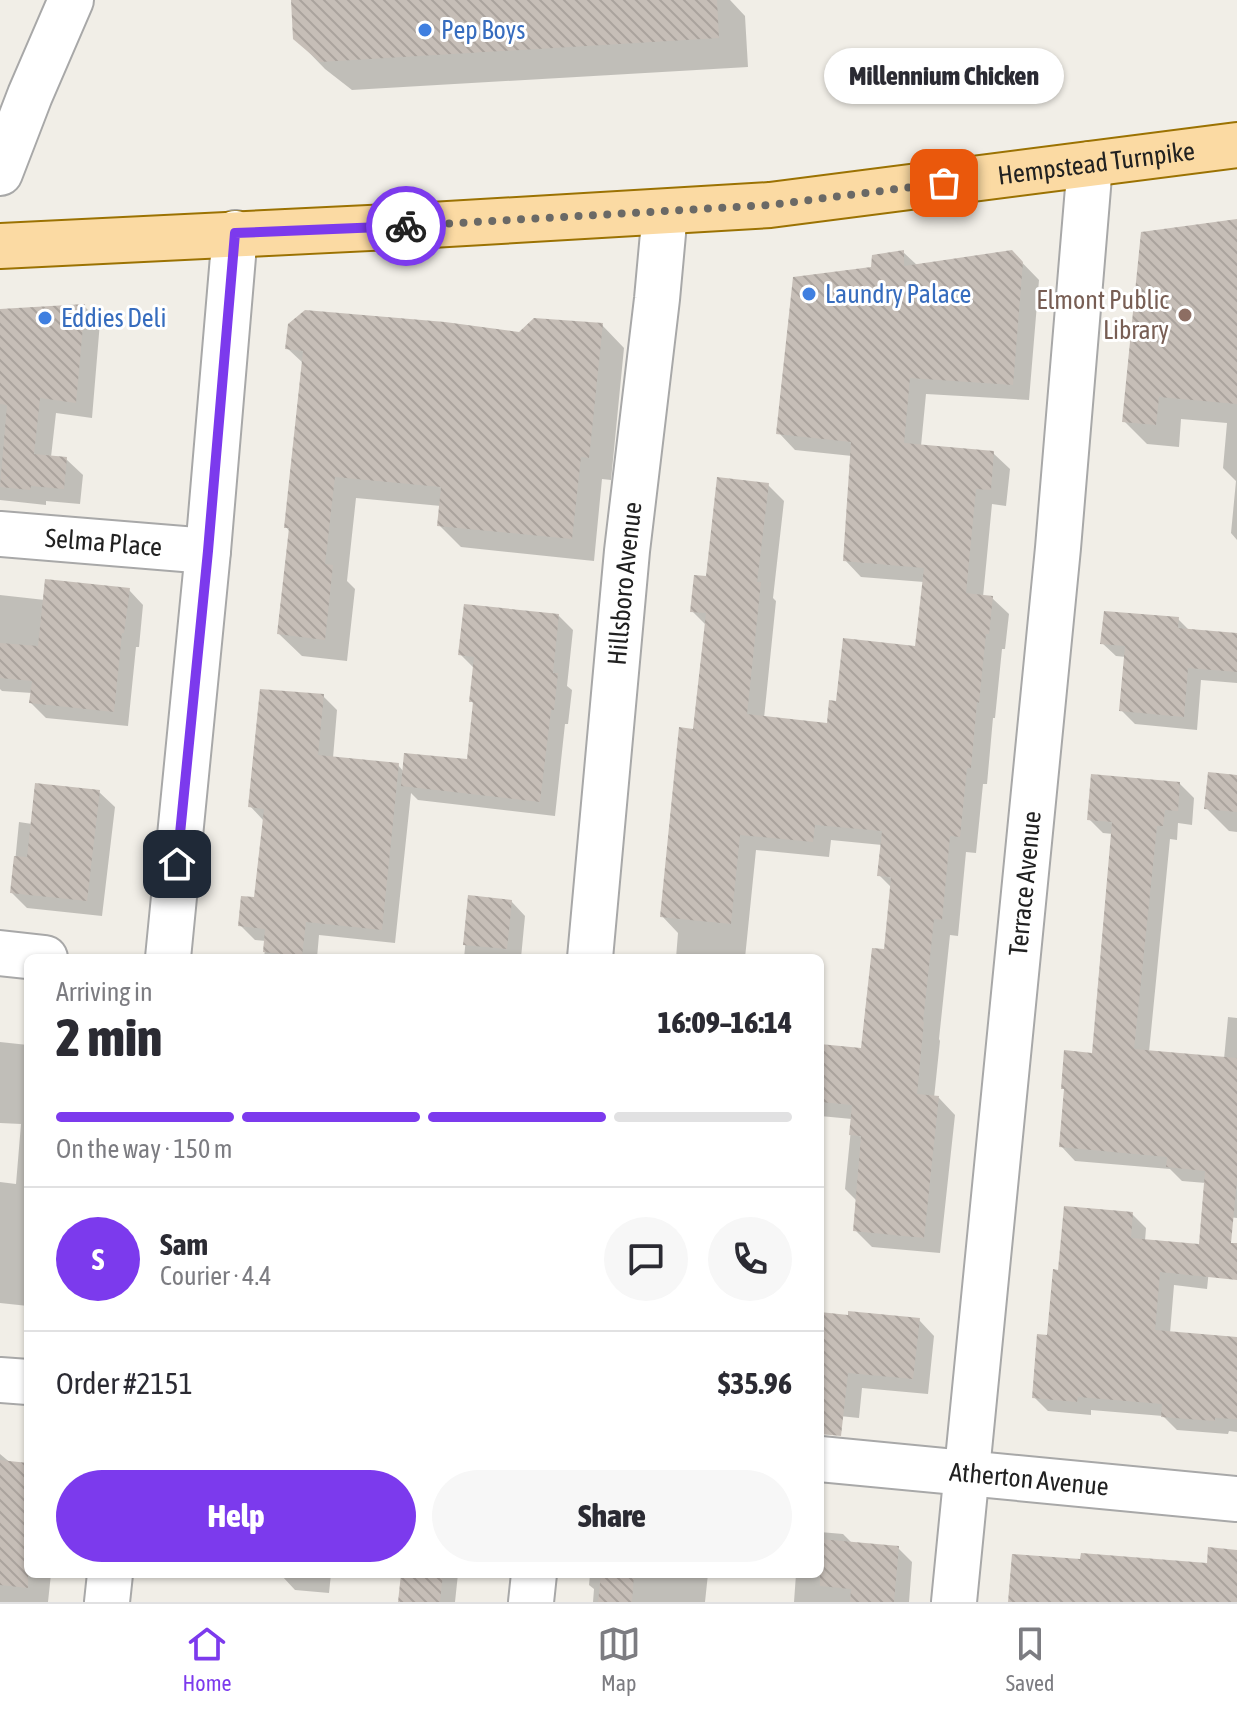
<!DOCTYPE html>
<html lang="en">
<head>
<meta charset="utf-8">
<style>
	body { margin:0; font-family:"Asap Condensed",sans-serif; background:#f7f7f7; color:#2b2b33; height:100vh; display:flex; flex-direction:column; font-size:30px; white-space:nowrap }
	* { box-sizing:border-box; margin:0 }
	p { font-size:26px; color:#7c7c81 }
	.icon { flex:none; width:44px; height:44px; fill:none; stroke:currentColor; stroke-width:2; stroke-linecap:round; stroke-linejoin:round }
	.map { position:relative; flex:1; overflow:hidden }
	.panel { position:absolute; left:24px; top:954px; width:800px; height:624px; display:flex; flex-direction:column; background:#fff; border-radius:12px; box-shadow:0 2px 6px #0004 }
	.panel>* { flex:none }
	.pin { position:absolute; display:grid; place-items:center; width:68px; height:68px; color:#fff; margin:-34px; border-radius:16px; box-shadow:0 4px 12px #0006 }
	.courier { position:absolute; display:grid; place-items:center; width:80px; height:80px; margin:-40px; border:6px solid #7c3aed; border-radius:50%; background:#fff; color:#222; box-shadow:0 2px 10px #0007 }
	.bubble { position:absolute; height:56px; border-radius:28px; background:#fff; box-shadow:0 2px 6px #0004; font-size:26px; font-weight:800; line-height:56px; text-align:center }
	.headline em { font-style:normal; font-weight:800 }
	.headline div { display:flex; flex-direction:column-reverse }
	.headline { display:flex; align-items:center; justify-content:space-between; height:136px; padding:0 32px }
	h1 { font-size:52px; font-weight:800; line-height:60px }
	.bar { display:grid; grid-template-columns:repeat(4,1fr); gap:12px 8px; align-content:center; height:96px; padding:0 32px }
	.bar i { height:10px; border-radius:6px; background:#e1e1e2 }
	.bar .on { background:#7c3aed }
	.bar p { grid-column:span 4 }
	.line { display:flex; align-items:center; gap:20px; padding:0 32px; border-top:2px solid #e1e1e2 }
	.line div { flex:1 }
	.round { display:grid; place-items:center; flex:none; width:84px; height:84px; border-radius:42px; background:#f7f7f7 }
	.action { display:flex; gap:16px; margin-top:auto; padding:16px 32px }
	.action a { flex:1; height:92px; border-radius:48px; background:#7c3aed; color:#fff; font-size:32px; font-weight:800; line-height:92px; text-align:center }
	.action a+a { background:#f7f7f7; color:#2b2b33 }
	.menu { display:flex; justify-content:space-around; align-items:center; height:112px; border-top:2px solid #e1e1e2; background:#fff; font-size:22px; color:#7c7c81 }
	.menu a { display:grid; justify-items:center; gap:4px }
	.menu .on { color:#7c3aed }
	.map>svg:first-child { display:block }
	.shadow { fill:#0003 }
	.building { fill:url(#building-back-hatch) }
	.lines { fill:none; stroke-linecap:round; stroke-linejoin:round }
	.minor-casing { stroke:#a8a8a8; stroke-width:48 }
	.major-casing { stroke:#9b7202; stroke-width:48 }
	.minor { stroke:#fff; stroke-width:44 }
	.major { stroke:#fbdaa3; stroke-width:44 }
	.done { stroke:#6a6966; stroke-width:8; stroke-dasharray:0 14.4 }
	.route { stroke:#7c3aed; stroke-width:10 }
	.shop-dot { fill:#3f7fe0; stroke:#fff; stroke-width:3 }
	.education-dot { fill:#8d6e63; stroke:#fff; stroke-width:3 }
	.labels { text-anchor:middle; stroke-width:6; stroke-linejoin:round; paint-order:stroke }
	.shop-label { font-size:26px; fill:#366cbe; stroke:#fff; text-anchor:start }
	.street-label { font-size:26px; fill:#212121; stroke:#fff }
	.education-label { font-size:26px; fill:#785e54; stroke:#fff; text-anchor:end }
</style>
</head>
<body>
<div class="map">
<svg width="1237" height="1602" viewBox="0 0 1237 1602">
	<defs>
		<pattern id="building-back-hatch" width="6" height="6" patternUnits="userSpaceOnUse" patternTransform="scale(2)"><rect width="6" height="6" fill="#c6beb7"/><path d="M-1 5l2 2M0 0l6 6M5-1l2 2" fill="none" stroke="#aaa39d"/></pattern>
	</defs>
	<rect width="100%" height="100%" fill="#f1eee7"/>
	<!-- shadow -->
	<path class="shadow" d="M 293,0 L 730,0 L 745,16 L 748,67 L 352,90 L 325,69 L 295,38 Z
		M 1237,220 L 1237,540 L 1231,533 L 1236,481 L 1223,468 L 1227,423 L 1181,419 L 1179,447 L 1147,444 L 1124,421 Z
		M 903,252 L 918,266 L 1012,252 L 1039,280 L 1029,400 L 926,394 L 921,446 L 993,453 L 1010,469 L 1006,506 L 992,504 L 983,597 L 992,598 L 1009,614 L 1005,649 L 1002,649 L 995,718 L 993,718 L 987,784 L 983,784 L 976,853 L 966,852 L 958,936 L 950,935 L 939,1039 L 940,1041 L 934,1098 L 939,1098 L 955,1115 L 940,1253 L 872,1247 L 855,1230 L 858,1202 L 845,1189 L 852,1119 L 820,1116 L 820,1046 L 863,1050 L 886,951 L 892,888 L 879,875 L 882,845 L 831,840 L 829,857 L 756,850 L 745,958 L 676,958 L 678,933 L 662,916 L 695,731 L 707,626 L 692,611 L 708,578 L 768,485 L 784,501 L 773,598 L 776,601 L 764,718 L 829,725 L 838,703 L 917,648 L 924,582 L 861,577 L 845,560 L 852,456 L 795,450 L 779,433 L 873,269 Z
		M 84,306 L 100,322 L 92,418 L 56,413 L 51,457 L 66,459 L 83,475 L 80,504 L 46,501 L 46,505 L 0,500 L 0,310 Z
		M 602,325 L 624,348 L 611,480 L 602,479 L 594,561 L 461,547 L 439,525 L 441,506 L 356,498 L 347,581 L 355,589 L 347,661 L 302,656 L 279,634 L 290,532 L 286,527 L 304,364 L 287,348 L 520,334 Z
		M 129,590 L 143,605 L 139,647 L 136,647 L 128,726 L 46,718 L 31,703 L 32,693 L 2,691 L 0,689 L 0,595 L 45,600 Z
		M 558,615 L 573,630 L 567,686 L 572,690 L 568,724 L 565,724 L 555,816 L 418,800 L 411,793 L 395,943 L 319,935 L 317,958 L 264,958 L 266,941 L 255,940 L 241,926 L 256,899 L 264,821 L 250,806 L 323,696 L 337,710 L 333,758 L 398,765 L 404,772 L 469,761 L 475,705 L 471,701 L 475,669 L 460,654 Z
		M 1178,619 L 1190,631 L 1237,635 L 1237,683 L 1201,680 L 1197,730 L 1135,724 L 1121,710 L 1126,657 L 1116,656 L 1102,643 Z
		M 1237,777 L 1237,832 L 1229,831 L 1206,808 Z
		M 1180,784 L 1194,798 L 1192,825 L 1178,823 L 1177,840 L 1170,839 L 1149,1052 L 1224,1059 L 1228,1017 L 1237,1018 L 1237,1218 L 1219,1216 L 1206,1183 L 1182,1181 L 1170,1169 L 1075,1161 L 1061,1146 L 1066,1091 L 1063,1088 L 1094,1055 L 1113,834 L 1103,833 L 1089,819 Z
		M 99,792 L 115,807 L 102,916 L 27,908 L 12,893 L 19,822 L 32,824 Z
		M 470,897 L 511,901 L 525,916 L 521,958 L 464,958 Z
		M 0,1042 L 28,1045 L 28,1306 L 0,1303 L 0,1182 L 16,1184 L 21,1124 L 0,1123 Z
		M 1132,1214 L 1146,1228 L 1145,1241 L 1210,1260 L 1207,1289 L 1174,1285 L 1170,1333 L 1237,1342 L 1237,1432 L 1229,1431 L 1228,1434 L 1177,1430 L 1163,1416 L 1091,1410 L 1091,1415 L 1048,1411 L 1034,1397 L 1049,1337 L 1060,1272 Z
		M 820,1314 L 919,1320 L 934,1336 L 928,1394 L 862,1388 L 859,1418 L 820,1414 Z
		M 0,1454 L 12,1464 L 28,1465 L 28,1574 L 51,1574 L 48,1602 L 0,1602 Z
		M 820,1532 L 843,1534 L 853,1544 L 898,1548 L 912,1562 L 909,1602 L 794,1602 L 796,1574 L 820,1574 Z
		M 261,1574 L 331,1574 L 329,1593 L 295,1590 L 282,1576 Z
		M 403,1574 L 458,1574 L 455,1602 L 400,1602 Z
		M 590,1574 L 708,1574 L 705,1602 L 593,1602 L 594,1589 L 589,1585 Z"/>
	<!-- building -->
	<path class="building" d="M 291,0 L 717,0 L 719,38 L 320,62 L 293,39 Z
		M 1237,219 L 1237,404 L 1159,397 L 1156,425 L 1122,422 L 1141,232 Z
		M 904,250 L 904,266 L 1012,250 L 1023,262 L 1013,385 L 910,378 L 904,443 L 994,451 L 991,490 L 976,489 L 966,593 L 993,596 L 989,634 L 986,634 L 979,703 L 977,702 L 971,768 L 967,768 L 960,837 L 950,836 L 942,920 L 934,919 L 923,1022 L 924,1022 L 917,1094 L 939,1096 L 924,1238 L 853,1231 L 861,1136 L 849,1135 L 852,1105 L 820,1102 L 820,1044 L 861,1048 L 872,948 L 884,949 L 891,877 L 877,876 L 882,831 L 815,825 L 813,842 L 740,835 L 731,924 L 660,917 L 679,727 L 693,729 L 706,613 L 690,612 L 694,575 L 706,576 L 717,477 L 769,483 L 757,582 L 761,582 L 747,714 L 827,723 L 829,700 L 836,701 L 843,638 L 915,646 L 924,568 L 843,561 L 851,442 L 776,434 L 793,277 L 871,267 L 872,255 Z
		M 85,304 L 76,403 L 40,398 L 34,454 L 67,457 L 64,489 L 31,486 L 30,490 L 0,487 L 7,405 L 0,404 L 0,309 Z
		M 305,310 L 445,322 L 519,332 L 534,318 L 603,323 L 589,458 L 581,457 L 572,539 L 437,526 L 441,487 L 335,477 L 325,564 L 333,565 L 325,640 L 277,634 L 289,528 L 284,528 L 303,351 L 285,349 L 288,324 Z
		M 45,579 L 130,588 L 124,633 L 122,633 L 114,712 L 29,703 L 32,681 L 0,678 L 0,643 L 38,646 Z
		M 464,604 L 559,614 L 553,673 L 558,673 L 554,710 L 551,710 L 540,802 L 401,786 L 404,753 L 467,759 L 473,702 L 469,702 L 474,657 L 458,655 Z
		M 1104,611 L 1179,617 L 1178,628 L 1237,633 L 1237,672 L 1188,668 L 1184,717 L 1119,711 L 1125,646 L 1100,644 Z
		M 260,689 L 324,694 L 318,755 L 399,763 L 382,930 L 306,922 L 302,956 L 263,952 L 265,929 L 238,926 L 241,896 L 254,897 L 264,809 L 248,807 Z
		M 1208,772 L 1237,775 L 1237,812 L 1204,809 Z
		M 1091,774 L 1180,782 L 1178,811 L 1165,810 L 1163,826 L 1157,826 L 1134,1049 L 1237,1058 L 1237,1180 L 1231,1243 L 1237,1243 L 1237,1280 L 1160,1272 L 1155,1330 L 1237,1337 L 1237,1419 L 1215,1418 L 1215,1421 L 1161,1417 L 1162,1404 L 1078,1397 L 1077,1402 L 1032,1398 L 1037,1334 L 1047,1335 L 1053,1269 L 1058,1270 L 1064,1206 L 1133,1212 L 1131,1238 L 1199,1244 L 1205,1171 L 1166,1167 L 1167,1157 L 1059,1147 L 1064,1089 L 1061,1089 L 1064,1050 L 1092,1053 L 1112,822 L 1087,820 Z
		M 35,783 L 100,790 L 87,901 L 10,893 L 14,856 L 27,857 Z
		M 468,895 L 512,900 L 507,949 L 463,945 Z
		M 848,1311 L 920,1318 L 913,1379 L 848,1373 L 841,1436 L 820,1434 L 820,1312 L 848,1315 Z
		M 0,1460 L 28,1463 L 28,1588 L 0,1585 Z
		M 820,1539 L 899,1546 L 894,1602 L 850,1602 L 851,1589 L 820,1586 Z
		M 1208,1547 L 1237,1550 L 1237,1602 L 1008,1602 L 1012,1554 L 1080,1559 L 1081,1553 L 1207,1563 Z
		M 401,1574 L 443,1574 L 440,1602 L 398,1602 Z
		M 601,1574 L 634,1574 L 632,1602 L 598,1602 Z"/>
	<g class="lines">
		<!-- minor casing -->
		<g class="minor-casing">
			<g id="minor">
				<path d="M 0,173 L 30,95 L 71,0"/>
				<path id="s1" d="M 0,534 L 208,551"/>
				<path d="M 0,953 L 45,958"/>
				<path d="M 168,958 L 208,551 L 235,233"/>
				<path id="s2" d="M 590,958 L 627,551 L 657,299 L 665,212"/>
				<path d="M 0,1380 L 28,1382"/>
				<path id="s3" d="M 820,1459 L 1237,1499"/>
				<path d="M 107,1602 L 110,1574"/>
				<path d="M 531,1602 L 534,1574"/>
				<path id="s4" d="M 954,1602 L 1058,548 L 1090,164"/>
			</g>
		</g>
		<!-- major casing -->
		<g class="major-casing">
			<g id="major">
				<path id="s5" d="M 0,246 L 431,225 L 770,205 L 1237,145"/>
			</g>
		</g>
		<!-- minor -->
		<use href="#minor" class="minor"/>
		<!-- major -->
		<use href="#major" class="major"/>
	</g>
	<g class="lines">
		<!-- done -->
		<path class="done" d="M 406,226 L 770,205 L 944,183"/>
		<!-- route -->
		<path class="route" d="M 177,864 L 208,551 L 235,233 L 406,226"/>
	</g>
	<!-- markers -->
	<g class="shop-dot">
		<circle cx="425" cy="30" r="8"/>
		<circle cx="809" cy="294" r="8"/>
		<circle cx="45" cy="318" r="8"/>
	</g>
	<circle class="education-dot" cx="1185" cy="315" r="8"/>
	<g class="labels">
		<!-- shop labels -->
		<g class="shop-label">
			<text x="441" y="39">Pep Boys</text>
			<text x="825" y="303">Laundry Palace</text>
			<text x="61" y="327">Eddies Deli</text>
		</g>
		<!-- street labels -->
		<g class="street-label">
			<text dy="9" stroke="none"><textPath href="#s5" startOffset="1100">Hempstead Turnpike</textPath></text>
			<text dy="9" stroke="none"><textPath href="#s1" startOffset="104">Selma Place</textPath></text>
			<text dy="9" stroke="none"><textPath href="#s2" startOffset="376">Hillsboro Avenue</textPath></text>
			<text dy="9" stroke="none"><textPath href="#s4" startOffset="722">Terrace Avenue</textPath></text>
			<text dy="9" stroke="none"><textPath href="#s3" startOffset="210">Atherton Avenue</textPath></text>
		</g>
		<!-- education labels -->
		<g class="education-label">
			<text x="1169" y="309">Elmont Public<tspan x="1169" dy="30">Library</tspan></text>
		</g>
	</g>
</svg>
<div class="pin" style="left:944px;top:183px;background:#ea580c"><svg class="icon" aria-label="bag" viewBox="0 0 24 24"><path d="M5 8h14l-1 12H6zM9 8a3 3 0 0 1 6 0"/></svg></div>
<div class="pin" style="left:177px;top:864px;background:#1f2937"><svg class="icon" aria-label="home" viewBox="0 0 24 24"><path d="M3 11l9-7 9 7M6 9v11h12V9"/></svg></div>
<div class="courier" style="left:406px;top:226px"><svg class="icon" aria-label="bike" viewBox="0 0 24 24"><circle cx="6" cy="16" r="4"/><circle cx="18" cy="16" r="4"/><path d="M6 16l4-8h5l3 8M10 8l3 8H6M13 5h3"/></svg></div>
<div class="bubble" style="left:824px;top:48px;width:240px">Millennium Chicken</div>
<section class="panel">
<div class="headline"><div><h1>2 min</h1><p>Arriving in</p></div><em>16:09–16:14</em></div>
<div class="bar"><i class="on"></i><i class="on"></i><i class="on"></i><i></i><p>On the way · 150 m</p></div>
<div class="line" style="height:144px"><b class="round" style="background:#7c3aed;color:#fff">S</b><div><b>Sam</b><p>Courier · 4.4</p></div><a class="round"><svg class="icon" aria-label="chat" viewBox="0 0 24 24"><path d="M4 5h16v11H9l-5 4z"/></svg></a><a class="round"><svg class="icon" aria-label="phone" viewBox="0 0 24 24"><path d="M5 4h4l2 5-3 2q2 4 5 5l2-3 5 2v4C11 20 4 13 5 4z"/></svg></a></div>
<div class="line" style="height:104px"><div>Order #2151</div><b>$35.96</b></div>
<div class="action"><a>Help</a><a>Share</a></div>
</section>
</div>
<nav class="menu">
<a class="on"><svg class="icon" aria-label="home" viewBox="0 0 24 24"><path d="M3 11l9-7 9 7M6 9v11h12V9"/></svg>Home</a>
<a><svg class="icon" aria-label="map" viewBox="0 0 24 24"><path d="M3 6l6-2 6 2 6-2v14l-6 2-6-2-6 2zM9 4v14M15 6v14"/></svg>Map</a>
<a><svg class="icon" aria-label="saved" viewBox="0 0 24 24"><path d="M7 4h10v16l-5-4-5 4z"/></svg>Saved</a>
</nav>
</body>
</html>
